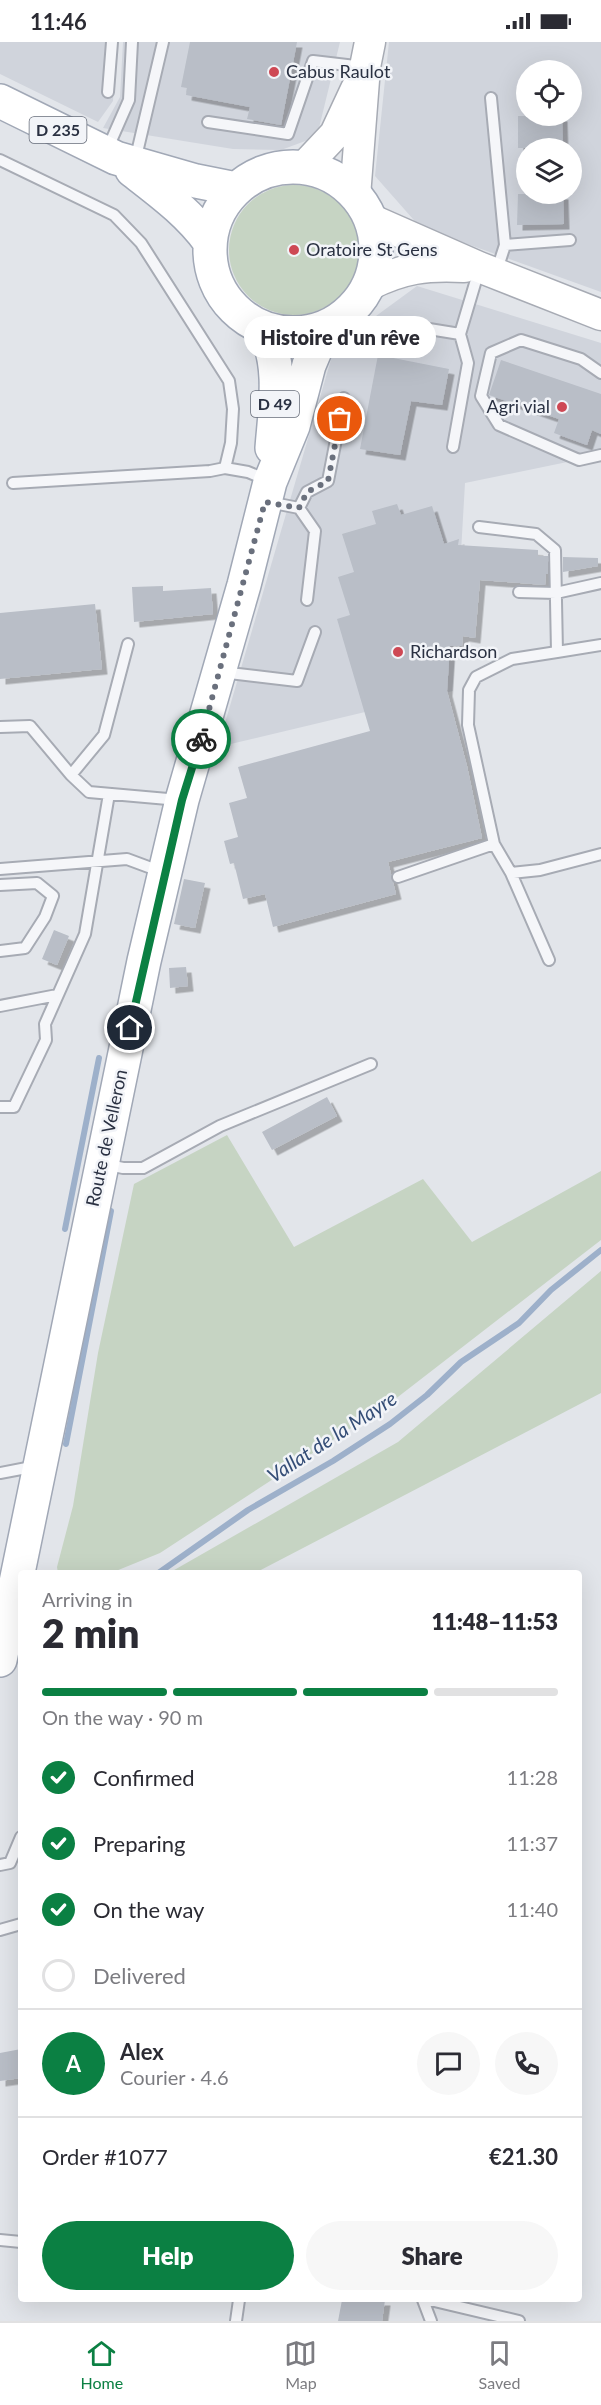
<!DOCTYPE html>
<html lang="en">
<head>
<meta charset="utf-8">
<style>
	body { margin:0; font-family:Lato,sans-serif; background:#f7f7f7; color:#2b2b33; height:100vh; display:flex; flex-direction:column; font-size:22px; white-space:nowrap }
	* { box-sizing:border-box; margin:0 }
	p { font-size:20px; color:#7c7c81 }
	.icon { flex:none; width:33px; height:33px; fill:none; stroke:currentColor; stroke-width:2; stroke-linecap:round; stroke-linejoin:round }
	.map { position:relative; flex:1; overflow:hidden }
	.sheet { position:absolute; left:18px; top:1528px; width:564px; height:732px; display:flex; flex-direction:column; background:#fff; border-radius:6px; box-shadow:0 6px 24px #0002 }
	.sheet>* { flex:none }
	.buttons { position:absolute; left:516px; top:18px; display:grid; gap:12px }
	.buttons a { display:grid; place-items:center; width:66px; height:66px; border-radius:50%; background:#fff; box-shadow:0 6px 24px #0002; font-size:30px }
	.pin { position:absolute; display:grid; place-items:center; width:51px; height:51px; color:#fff; margin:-26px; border:3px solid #fff; border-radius:50%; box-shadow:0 2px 6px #0007 }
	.courier { position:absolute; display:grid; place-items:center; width:60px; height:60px; margin:-30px; border:4px solid #0b8043; border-radius:50%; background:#fff; color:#222; box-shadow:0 2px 8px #0007 }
	.bubble { position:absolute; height:42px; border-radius:21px; background:#fff; box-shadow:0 6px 24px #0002; font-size:20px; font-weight:800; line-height:42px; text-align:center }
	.overview em { font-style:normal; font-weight:800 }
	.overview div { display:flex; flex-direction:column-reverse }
	.overview { display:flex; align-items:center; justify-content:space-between; height:102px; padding:0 24px }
	h1 { font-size:39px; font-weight:800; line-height:45px }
	.bar { display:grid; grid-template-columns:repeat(4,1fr); gap:9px 6px; align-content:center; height:72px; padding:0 24px }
	.bar i { height:8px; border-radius:4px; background:#e1e1e2 }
	.bar .on { background:#0b8043 }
	.bar p { grid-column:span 4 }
	.line { display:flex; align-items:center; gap:15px; padding:0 24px; border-top:2px solid #e1e1e2 }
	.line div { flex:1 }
	.round { display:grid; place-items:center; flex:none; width:63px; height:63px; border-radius:32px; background:#f7f7f7 }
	ol { padding:0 24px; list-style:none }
	li { display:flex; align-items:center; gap:18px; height:66px }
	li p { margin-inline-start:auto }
	li .icon { padding:6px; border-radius:50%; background:#0b8043; color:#fff; stroke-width:4 }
	li:last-child { color:#7c7c81 }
	li i { width:33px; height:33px; border:3px solid #e1e1e2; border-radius:50% }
	.action { display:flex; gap:12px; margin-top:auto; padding:12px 24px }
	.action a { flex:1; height:69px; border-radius:36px; background:#0b8043; color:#fff; font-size:24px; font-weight:800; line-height:69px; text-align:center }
	.action a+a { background:#f7f7f7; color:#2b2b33 }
	.status { display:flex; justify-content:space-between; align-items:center; height:42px; padding:0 30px; background:#fff; direction:ltr }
	.status svg { height:16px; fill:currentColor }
	.tab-bar { display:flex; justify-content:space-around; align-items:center; height:84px; border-top:2px solid #e1e1e2; background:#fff; font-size:16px; color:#7c7c81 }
	.tab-bar a { display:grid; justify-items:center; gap:3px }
	.tab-bar .on { color:#0b8043 }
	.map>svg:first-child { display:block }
	.built { fill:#d0d4dc; fill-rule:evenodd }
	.green { fill:#c6d4c3 }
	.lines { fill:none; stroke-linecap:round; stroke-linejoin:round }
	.stream { stroke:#9db0ca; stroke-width:6 }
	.building { fill:#b9bec7; filter:url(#shadow) }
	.lane-casing { stroke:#a7abb4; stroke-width:14 }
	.secondary-casing { stroke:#a7abb4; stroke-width:33 }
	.primary-casing { stroke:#a1a8b6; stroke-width:36 }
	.lane { stroke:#f5f6f9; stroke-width:10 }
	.secondary { stroke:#fff; stroke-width:30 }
	.primary { stroke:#fff; stroke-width:33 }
	.done { stroke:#6a707d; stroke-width:6; stroke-dasharray:0 10.8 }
	.route { stroke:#0b8043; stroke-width:8 }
	.poi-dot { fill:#ce4854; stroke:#f2f4f8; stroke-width:2 }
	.labels { text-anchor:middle; stroke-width:5; stroke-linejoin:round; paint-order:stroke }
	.shield { fill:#f2f4f8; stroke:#666c79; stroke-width:1.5 }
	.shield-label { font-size:16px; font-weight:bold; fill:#2a3142 }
	.poi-label { font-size:18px; fill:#2a3142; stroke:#f2f4f8; text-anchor:start }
	.street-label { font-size:18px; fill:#2a3142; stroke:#f2f4f8 }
	.water-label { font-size:20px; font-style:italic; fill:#344d76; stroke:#f2f4f8 }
</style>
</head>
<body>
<div class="status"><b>11:46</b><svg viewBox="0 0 49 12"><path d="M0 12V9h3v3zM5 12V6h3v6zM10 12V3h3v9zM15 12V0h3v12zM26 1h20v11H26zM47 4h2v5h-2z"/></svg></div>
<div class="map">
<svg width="601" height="2279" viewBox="0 0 601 2279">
	<defs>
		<filter id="shadow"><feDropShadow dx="5.5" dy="5.5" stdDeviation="0" flood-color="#0004"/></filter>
	</defs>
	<rect width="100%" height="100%" fill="#e2e5ea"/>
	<!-- built -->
	<path class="built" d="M 0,0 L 116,0 L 113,59 L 98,80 L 0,32 Z
		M 123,0 L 340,0 L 319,86 L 308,98 L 281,108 L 233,107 L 103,86 L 120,55 Z
		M 389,0 L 601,0 L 601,250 L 420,185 L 375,134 ZM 526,28 L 572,28 L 572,74 L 526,74 ZM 526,106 L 572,106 L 572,152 L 526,152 Z
		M 417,244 L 601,301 L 601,413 L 465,441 L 453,649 L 218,705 L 335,304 Z"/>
	<!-- green -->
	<path class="green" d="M229 208a65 65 0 1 1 130 0a65 65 0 1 1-130 0Z
		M 227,1093 L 294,1205 L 423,1137 L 472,1200 L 601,1129 L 601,1198 L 394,1358 L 160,1511 L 111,1531 L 58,1531 L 57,1525 L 73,1464 L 98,1311 L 134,1142 Z
		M 601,1229 L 601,1351 L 255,1531 L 169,1531 L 398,1400 Z"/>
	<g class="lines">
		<!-- stream -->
		<path class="stream" d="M 65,1187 L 99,1016
			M 66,1402 L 111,1169
			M 157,1532 L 248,1468 L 333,1419 L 390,1382 L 427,1353 L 461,1320 L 519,1281 L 551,1248 L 601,1208
			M 18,1618 L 21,1616"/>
	</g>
	<!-- building -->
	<path class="building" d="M 190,0 L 297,0 L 281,83 L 247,77 L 250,65 L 186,53 L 187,46 L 181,45 Z
		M 518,74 L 562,74 L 563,106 L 518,106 Z
		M 518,152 L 563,152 L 564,182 L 517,183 Z
		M 378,313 L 449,327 L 442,363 L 411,359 L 400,413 L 360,407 Z
		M 501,318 L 601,352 L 601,392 L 592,388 L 587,403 L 554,391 L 559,377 L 489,353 Z
		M 397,462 L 401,473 L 432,464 L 444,502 L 459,497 L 458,503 L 538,508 L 538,514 L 548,514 L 548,532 L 546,532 L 545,543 L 480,538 L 475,596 L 463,594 L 462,604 L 450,604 L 447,649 L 467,724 L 482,796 L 388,820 L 396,852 L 273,885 L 265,852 L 243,857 L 234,821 L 230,822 L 224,799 L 238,795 L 229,761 L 247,756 L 238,725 L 370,689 L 337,577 L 350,573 L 338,535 L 354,530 L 342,492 L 376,482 L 372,469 Z
		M 563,515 L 598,516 L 598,524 L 563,530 Z
		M 163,544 L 163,549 L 211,546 L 213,572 L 134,580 L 132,545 Z
		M 95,562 L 102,627 L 0,637 L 0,571 Z
		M 184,837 L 205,841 L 195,886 L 174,882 Z
		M 54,888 L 69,894 L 57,923 L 42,917 Z
		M 186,925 L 188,944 L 170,946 L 169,926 Z
		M 327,1055 L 337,1074 L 272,1108 L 262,1090 Z
		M 21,2007 L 21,2036 L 0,2039 L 0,2011 Z
		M 342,2258 L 385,2258 L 382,2279 L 338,2279 Z"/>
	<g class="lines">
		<!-- lane casing -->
		<g class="lane-casing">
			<path id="lane" d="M 108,50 L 112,0
				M 491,56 L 505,203 L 496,231
				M 208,80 L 288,92 L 313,19 L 364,25
				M 107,108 L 129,58 L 132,0
				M 0,118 L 114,173 L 141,201 L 229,339 L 233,367 L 231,401 L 225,426 L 248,430 L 267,438
				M 135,119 L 163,0
				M 505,203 L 570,198
				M 392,281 L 460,292 L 479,228
				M 601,331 L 581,317 L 521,298 L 491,311 L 481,354 L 499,383 L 579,418 L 601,413
				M 453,405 L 468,321 L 460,292
				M 13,441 L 210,429 L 225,426
				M 268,460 L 299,466 L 315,489 L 307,558
				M 299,466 L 307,450 L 328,439 L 344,356
				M 479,485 L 536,492 L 555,508 L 557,610 L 512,617 L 476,635 L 469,648 L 468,683 L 494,802 L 511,831 L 549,918
				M 519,550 L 556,551 L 601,541
				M 128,602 L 104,693 L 71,733 L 89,750 L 179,758
				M 557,610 L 601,603
				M 221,630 L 297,639 L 315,590
				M 0,685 L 30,684 L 71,733
				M 0,827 L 127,817 L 162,830
				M 511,831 L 540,828 L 601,812
				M 398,835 L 494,802
				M 0,843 L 37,841 L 53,854 L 45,875 L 25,906 L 0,909
				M 0,964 L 57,953
				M 0,1065 L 14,1065 L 46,998 L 45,982 L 85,892 L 109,752
				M 104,1122 L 123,1126 L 143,1126 L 220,1084 L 371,1022
				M 0,1431 L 37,1424
				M 0,1823 L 10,1821 L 21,1795
				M 0,1888 L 21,1882
				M 0,2198 L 21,2200
				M 423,2258 L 431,2279
				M 430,2258 L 519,2279
				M 236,2279 L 239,2258"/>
		</g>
		<!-- secondary casing -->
		<g class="secondary-casing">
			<path id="secondary" d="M 303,126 L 335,92 L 356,47
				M 355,154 L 365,25 L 370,0
				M 370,177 L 479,225 L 601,273
				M 369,243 C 403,226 426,223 464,225"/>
		</g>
		<!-- primary casing -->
		<g class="primary-casing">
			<path id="primary" d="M 0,59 L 116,116 L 196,139 L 236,147
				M210 208a83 83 0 1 1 166 0a83 83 0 1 1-166 0Z
				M 132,128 C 160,150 188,170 209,199
				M 264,287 C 283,323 275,367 272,406
				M 0,1618 L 144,919 L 182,758 L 244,543 L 270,440 L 293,384 L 309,323 L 325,285"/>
		</g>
		<!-- lane -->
		<use href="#lane" class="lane"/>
		<!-- secondary -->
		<use href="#secondary" class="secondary"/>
		<!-- primary -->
		<use href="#primary" class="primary"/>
	</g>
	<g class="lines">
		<!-- done -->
		<path class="done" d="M 201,697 L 265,460 L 299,466 L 307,450 L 328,439 L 340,377"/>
		<!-- route -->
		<path class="route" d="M 130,986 L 182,758 L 201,697"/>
	</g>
	<!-- markers -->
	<g class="poi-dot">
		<circle cx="274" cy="30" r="6"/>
		<circle cx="294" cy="208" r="6"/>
		<circle cx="562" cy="365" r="6"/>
		<circle cx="398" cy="610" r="6"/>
	</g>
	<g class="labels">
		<!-- shield labels -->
		<g class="shield">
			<rect x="29.5" y="75" width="57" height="26" rx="4.5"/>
			<rect x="251" y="349" width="48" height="26" rx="4.5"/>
		</g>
		<g class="shield-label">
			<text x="58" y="94">D 235</text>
			<text x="275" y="368">D 49</text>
		</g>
		<!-- poi labels -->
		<g class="poi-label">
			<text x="286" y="36">Cabus Raulot</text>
			<text x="306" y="214">Oratoire St Gens</text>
			<text x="550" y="371" text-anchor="end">Agri vial</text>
			<text x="410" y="616">Richardson</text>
		</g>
		<!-- street labels -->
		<g class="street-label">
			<text transform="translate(107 1096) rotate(-78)" y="6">Route de Velleron</text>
		</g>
		<!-- water labels -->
		<g class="water-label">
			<text transform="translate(332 1395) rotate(-33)" y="7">Vallat de la Mayre</text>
		</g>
	</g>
</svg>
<div class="buttons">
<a><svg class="icon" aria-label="locate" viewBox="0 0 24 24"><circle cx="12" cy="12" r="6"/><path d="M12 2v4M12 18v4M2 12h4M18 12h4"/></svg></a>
<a><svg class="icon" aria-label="layers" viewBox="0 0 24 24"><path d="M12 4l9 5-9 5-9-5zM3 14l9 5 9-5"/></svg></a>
</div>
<div class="pin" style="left:340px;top:377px;background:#ea580c"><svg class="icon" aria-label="bag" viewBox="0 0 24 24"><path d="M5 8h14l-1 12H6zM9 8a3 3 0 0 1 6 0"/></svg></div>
<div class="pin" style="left:130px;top:986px;background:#1f2937"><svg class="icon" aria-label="home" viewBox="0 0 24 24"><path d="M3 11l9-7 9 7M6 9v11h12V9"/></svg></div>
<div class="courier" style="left:201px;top:697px"><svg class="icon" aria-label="bike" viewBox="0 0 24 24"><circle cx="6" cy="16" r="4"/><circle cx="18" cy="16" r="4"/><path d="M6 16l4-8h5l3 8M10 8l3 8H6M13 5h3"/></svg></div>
<div class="bubble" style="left:244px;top:274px;width:192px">Histoire d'un rêve</div>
<section class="sheet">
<div class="overview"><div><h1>2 min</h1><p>Arriving in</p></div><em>11:48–11:53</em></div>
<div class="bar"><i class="on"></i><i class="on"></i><i class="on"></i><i></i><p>On the way · 90 m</p></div>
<ol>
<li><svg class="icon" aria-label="check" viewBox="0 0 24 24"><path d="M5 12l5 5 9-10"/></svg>Confirmed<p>11:28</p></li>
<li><svg class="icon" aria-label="check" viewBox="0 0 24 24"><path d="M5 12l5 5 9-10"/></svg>Preparing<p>11:37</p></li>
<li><svg class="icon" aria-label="check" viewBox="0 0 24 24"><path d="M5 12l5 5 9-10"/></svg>On the way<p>11:40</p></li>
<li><i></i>Delivered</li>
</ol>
<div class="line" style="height:108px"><b class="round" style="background:#0b8043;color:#fff">A</b><div><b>Alex</b><p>Courier · 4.6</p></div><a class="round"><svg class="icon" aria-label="chat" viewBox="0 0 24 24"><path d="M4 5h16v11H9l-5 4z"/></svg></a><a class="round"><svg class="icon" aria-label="phone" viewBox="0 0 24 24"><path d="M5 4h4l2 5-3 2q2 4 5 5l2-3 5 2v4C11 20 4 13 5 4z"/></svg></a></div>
<div class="line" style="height:78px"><div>Order #1077</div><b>€21.30</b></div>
<div class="action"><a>Help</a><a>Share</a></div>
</section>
</div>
<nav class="tab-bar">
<a class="on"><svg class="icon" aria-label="home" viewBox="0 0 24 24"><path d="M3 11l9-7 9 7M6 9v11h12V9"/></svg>Home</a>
<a><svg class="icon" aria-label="map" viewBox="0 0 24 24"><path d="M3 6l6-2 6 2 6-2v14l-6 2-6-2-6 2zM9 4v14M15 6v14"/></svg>Map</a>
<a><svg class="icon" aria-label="saved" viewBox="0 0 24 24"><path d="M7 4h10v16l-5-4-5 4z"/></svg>Saved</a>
</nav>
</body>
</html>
